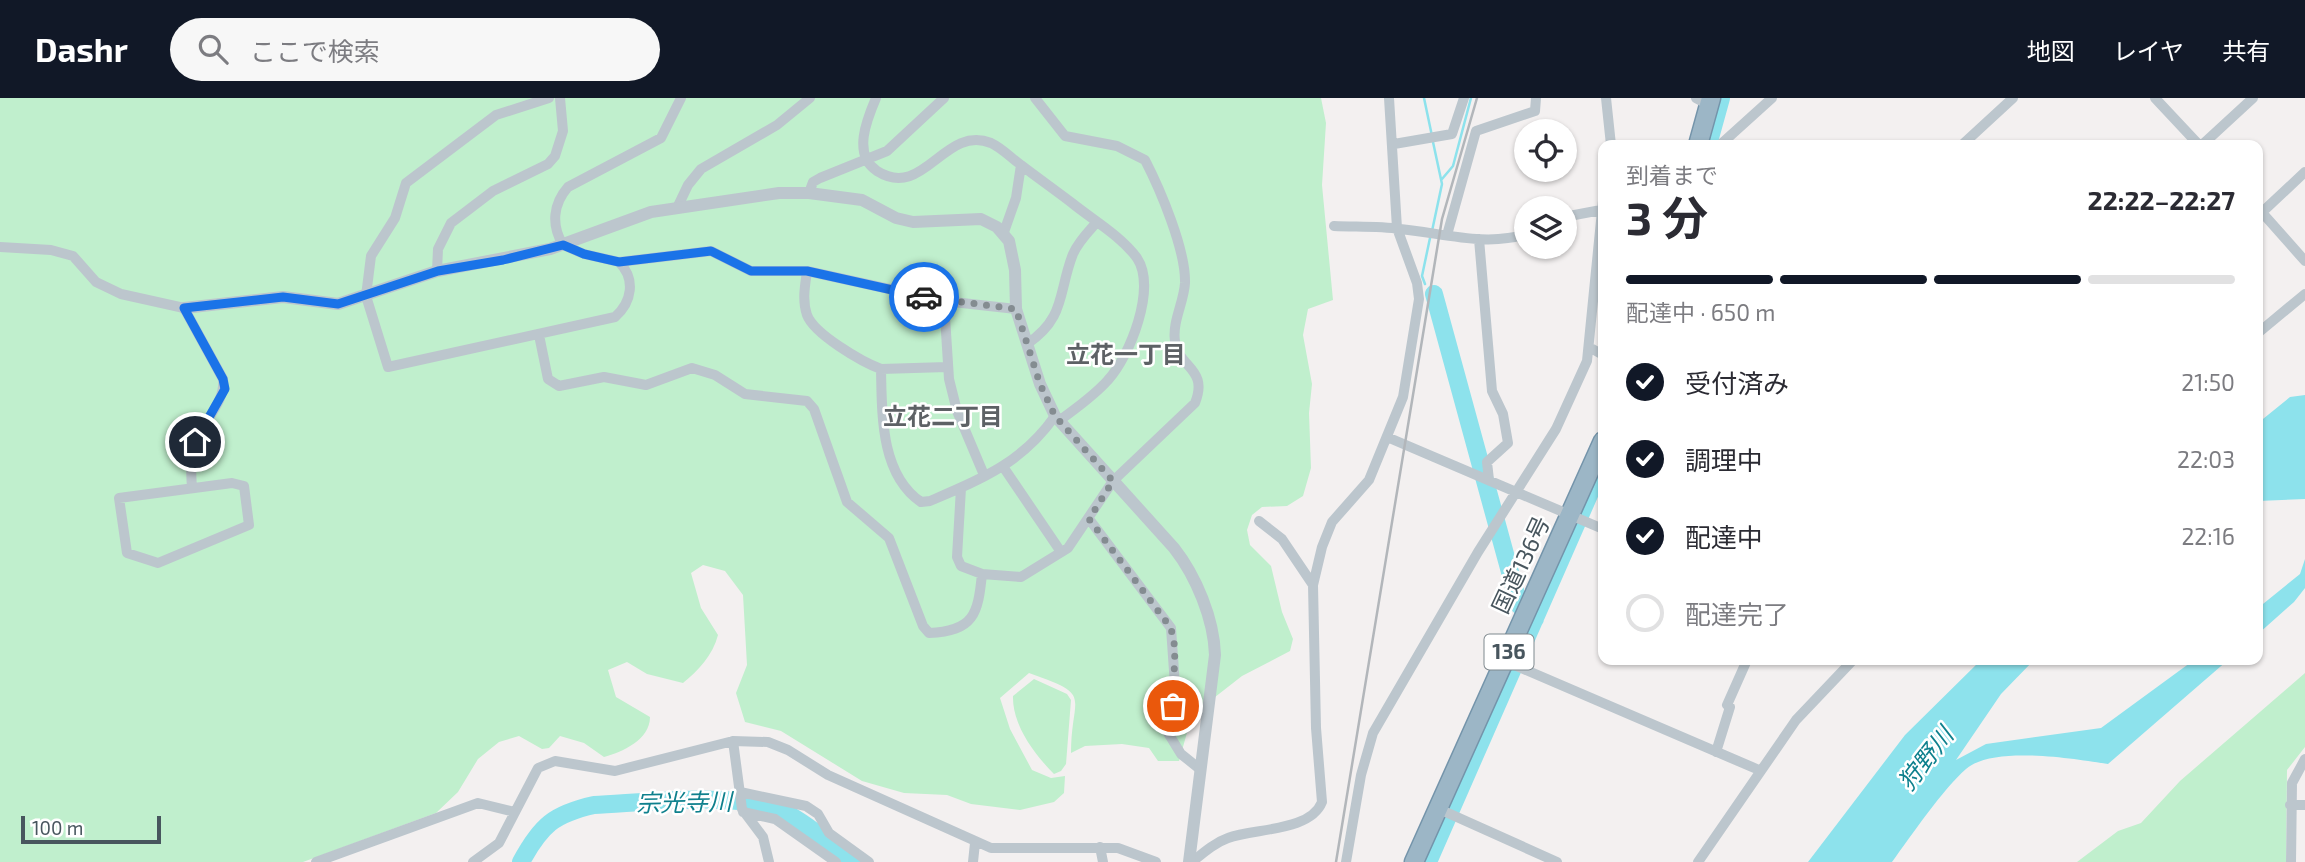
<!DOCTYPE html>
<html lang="ja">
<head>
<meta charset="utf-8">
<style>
	body { margin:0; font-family:"Exo 2","Noto Sans JP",sans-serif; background:#f7f7f7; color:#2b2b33; height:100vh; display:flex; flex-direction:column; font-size:26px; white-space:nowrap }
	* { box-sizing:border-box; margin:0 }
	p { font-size:23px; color:#7c7c81 }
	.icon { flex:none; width:38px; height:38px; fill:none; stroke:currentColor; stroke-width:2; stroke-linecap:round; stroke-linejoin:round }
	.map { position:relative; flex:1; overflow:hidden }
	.panel { position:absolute; left:1598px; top:42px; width:665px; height:525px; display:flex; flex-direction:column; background:#fff; border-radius:14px; box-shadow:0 2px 5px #0004 }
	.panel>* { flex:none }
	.fabs { position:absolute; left:1514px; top:21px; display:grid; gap:14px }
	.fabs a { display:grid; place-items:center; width:63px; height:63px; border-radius:50%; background:#fff; box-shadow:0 2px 5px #0004; font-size:35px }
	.scale { position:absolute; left:21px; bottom:18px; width:140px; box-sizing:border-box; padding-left:7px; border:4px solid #48565e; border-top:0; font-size:19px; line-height:24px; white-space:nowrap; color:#48565e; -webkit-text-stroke:5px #fff; paint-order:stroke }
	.pin { position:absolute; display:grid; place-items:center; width:60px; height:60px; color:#fff; margin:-30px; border:4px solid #fff; border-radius:50%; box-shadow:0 2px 7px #0007 }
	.courier { position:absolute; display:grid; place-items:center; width:70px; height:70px; margin:-35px; border:5px solid #1a73e8; border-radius:50%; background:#fff; color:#222; box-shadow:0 2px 9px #0007 }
	.summary em { font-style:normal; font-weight:700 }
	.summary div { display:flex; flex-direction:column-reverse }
	.summary { display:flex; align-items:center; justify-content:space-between; height:119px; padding:0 28px }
	h1 { font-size:46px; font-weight:700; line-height:52px }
	.bar { display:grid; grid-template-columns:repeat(4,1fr); gap:10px 7px; align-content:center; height:84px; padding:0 28px }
	.bar i { height:9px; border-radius:5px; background:#e1e1e2 }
	.bar .active { background:#111827 }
	.bar p { grid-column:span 4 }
	ol { padding:0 28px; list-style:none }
	li { display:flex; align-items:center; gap:21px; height:77px }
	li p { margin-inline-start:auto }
	li .icon { padding:7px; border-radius:50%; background:#111827; color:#fff; stroke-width:4 }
	li:last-child { color:#7c7c81 }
	li i { width:38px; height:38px; border:4px solid #e1e1e2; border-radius:50% }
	header { display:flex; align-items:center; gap:42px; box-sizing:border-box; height:98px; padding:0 35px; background:#111827; color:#fff }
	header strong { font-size:33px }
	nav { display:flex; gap:38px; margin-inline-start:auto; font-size:24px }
	.search { width:490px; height:63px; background:#f7f7f7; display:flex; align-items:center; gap:18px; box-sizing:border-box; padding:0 24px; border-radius:38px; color:#7c7c81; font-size:26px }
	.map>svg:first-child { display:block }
	.green { fill:#c0efcd }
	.water { fill:#8de2ec }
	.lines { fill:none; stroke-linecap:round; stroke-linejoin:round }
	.stream { stroke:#8de2ec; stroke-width:2.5 }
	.river { stroke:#8de2ec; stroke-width:18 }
	.trunk-casing { stroke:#7494aa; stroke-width:21 }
	.minor { stroke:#bcc6cd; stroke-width:10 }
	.tertiary { stroke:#bcc6cd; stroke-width:12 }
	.trunk { stroke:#9cb6c6; stroke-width:18 }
	.rail { stroke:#b2b6ba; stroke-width:2.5 }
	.done { stroke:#848c91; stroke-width:7; stroke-dasharray:0 12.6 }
	.route { stroke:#1a73e8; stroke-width:9 }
	.labels { text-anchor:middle; stroke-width:5; stroke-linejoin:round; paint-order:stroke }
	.shield { fill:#fff; stroke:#7f898e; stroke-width:2 }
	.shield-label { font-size:21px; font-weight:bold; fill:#48565e }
	.street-label { font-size:23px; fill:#48565e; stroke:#fff }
	.neighbourhood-label { font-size:24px; font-weight:bold; fill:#5d6165; stroke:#fff }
	.water-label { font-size:24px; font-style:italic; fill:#0e808d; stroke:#fff }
</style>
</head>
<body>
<header>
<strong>Dashr</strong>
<div class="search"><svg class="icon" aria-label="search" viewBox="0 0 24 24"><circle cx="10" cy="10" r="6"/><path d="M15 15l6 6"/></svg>ここで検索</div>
<nav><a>地図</a><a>レイヤ</a><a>共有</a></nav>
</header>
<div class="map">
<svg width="2305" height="764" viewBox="0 0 2305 764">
	<rect width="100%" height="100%" fill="#f3f0f0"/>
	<!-- green -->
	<path class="green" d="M 0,0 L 1321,0 L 1326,25 L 1322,87 L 1333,202 L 1308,211 L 1303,237 L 1312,286 L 1309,315 L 1311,370 L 1303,398 L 1287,408 L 1262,409 L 1252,417 L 1247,432 L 1250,447 L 1271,468 L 1282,514 L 1293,541 L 1290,553 L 1242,578 L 1192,617 L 1179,663 L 1158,663 L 1149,650 L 1122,646 L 1085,648 L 1071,655 C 1071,596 1095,598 1029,575 L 1000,600 L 1010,631 L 1032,672 L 1051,680 L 1065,678 L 1064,695 L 1054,704 L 1020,712 L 971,706 L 947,697 L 904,695 L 862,683 L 781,633 L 745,624 L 736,595 L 747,567 L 743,497 L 725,473 L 703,467 L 691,475 L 701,510 L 718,537 C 713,557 698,573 683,585 L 647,576 L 627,564 L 608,572 L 616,599 L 650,619 C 650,642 622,654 604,659 L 584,645 L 560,638 L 549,650 L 542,651 L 519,638 L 499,644 L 478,661 L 458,694 L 436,715 L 303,764 L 0,764 Z
		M 2305,575 L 2305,649 L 2287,672 L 2286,764 L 2077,764 L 2118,733 L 2141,725 L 2180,683 Z
		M 1034,581 L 1067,596 L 1071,602 L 1066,666 L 1061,673 L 1054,676 C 1034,656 1012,626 1013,598 Z"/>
	<!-- water -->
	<path class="water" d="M 2305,297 L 2305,401 L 2258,403 L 2258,325 L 2290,299 Z
		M 2305,461 L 2305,490 L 2294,504 L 2258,536 L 2258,510 L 2300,476 Z
		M 1981,562 L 2034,562 L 2001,596 L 1956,662 L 1986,646 L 2101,630 L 2194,562 L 2228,562 L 2108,666 C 2074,661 1993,647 1966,671 C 1943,691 1911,738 1892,764 L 1808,764 L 1905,637 Z"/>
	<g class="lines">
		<!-- stream -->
		<path class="stream" d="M 1424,0 L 1432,38
			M 1442,81 L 1453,68 L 1471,0
			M 1432,133 L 1442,86 L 1433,44
			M 1425,186 L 1422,178 L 1430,140"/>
		<!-- river -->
		<path class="river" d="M 1708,47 L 1721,0
			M 1434,196 L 1519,507 L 1535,521
			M 521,764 C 541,727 554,716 594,707 C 642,705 742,693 782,713 C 808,726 830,747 853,764
			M 1428,764 L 1603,365"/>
		<!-- trunk casing -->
		<g class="trunk-casing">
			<path id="trunk" d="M 1698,47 L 1711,0
				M 1414,764 L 1603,343"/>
		</g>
		<!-- minor -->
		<path class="minor" d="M 549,0 L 496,17 L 406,85 L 395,120 L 371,158 L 366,198 L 388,269 L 615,219 C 632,204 636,181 619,164
			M 681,0 L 661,40 L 568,89 C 553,106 551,127 563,147 L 584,156 L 619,164 L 711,153 L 751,173 L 807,173 L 944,203 L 1016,211
			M 876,0 C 867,21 852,57 877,73 C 924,103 944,26 991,45 C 1002,50 1011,60 1021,67 C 1038,80 1055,92 1072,105 C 1093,122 1121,138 1137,160 C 1157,190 1130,258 1108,282 C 1094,298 1076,310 1059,323
			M 1606,0 L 1611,47
			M 1696,0 L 1709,7
			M 2155,0 L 2199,47
			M 1394,46 L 1452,36 L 1464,0
			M 1720,47 L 1772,0
			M 1962,47 L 2013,0
			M 2202,47 L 2253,0
			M 809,95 L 813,84 L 820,80 L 887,53 L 944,0
			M 678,108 L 688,87 L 701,71 L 777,27 L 810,0
			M 2258,110 L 2305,163
			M 2258,118 L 2305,74
			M 1564,119 L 1601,112
			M 1334,128 C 1356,129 1379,128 1400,131 C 1442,135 1486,149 1526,136
			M 1004,134 L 1016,100 L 1021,67
			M 1447,137 L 1476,33 L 1535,13 L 1536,0
			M 1479,141 L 1492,293 L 1503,316 L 1508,345 L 1487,364 L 1489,382
			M 0,149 L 51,152 L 73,158 L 96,184 L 121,196 L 184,210 L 223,281 C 226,304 202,324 195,346 C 190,360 191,375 192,390
			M 437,173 L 438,151 L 451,125 L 493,93 L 548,66 L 555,58 L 563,33 L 560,0
			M 807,173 C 805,188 802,202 807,217 C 814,236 862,264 881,271 C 882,315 880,376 921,404 L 930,403 C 982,381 1022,365 1055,318
			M 944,203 L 949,281 L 957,313 L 984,377
			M 2258,235 L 2305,196
			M 539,237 L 548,281 L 559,288 L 604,279 L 646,287 L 692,270 L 715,277 L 745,296 L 807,303 L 814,311 L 847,404 L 889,440 L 923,528 L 929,535 C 974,533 978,516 982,476
			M 1027,246 C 1066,220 1058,194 1073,156 C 1078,144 1088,134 1096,125
			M 1589,249 L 1603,257
			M 881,271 L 947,269
			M 1387,339 L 1603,431
			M 1004,370 L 1061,454
			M 232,385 L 244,388 L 249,427 L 158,465 L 127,455 L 119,400 Z
			M 961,390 L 957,459 L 961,468 L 982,476 L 1021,479 L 1068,450 L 1113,383 L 1195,305 C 1209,270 1178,270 1175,243 C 1172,224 1184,204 1185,185 C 1186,152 1160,91 1145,62 L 1117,48 L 1065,38 L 1035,0
			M 1089,421 L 1171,530 L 1176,602 L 1168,615 L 1165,630 L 1181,656 L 1201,672
			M 1259,423 L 1282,441 L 1313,487
			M 1505,563 L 1759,672
			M 733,643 L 742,711 L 763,739 L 769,764
			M 1716,654 L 1730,609 L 1727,607 L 1747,562
			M 740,694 L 806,708 L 818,716 L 829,735 L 869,764
			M 2290,707 L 2305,707
			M 1439,711 L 1557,764
			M 743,714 L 775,721 L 836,764
			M 1100,749 L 1103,764
			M 316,764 L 478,705 L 515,714
			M 473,764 L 499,745 L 538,670 L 555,663 L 615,673 L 733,643 L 768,644 L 788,652 L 828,677 L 991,750 L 1118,750 L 1156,764
			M 973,764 L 975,745
			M 1192,764 C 1203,755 1214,745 1228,740 C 1254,730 1310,734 1322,704 L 1316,630 L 1313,487 L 1322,449 L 1332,424 L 1369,382 L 1403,299 L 1419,201 L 1417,185 L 1397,130 L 1389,0
			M 1346,764 L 1361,677 L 1373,635 L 1478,454 L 1556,331 L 1587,263 L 1603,103
			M 1698,764 L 1796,622 L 1853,562
			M 2291,764 L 2292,685 L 2305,661"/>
		<!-- tertiary -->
		<path class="tertiary" d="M 184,210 L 283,199 L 338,206 L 437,173 L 550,151 L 651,114 L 779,95 L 809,95 L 862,102 L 896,120 L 913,124 L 981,121 L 997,129 L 1009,143 L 1015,172 L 1016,211 L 1040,286 L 1055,318 L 1174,450 C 1196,478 1214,521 1215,557 L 1189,764"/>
		<!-- trunk -->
		<use href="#trunk" class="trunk"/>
		<!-- rail -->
		<path class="rail" d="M 1336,764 L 1442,121 L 1477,0"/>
	</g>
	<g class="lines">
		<!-- done -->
		<path class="done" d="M 924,199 L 1016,211 L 1040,286 L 1055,318 L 1113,383 L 1089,421 L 1171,530 L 1175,550 L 1173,608"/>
		<!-- route -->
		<path class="route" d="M 195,344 L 225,291 L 223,281 L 184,210 L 283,199 L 338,206 L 438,173 L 503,162 L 563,147 L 584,156 L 619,164 L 711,153 L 751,173 L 807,173 L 924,199"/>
	</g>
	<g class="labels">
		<!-- shield labels -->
		<rect class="shield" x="1484.5" y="536.5" width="49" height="35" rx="5"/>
		<g class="shield-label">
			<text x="1509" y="561">136</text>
		</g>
		<!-- street labels -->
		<g class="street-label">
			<text transform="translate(1521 467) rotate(-65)" y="8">国道136号</text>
		</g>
		<!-- neighbourhood labels -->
		<g class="neighbourhood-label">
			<text x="1126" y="265">立花一丁目</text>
			<text x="943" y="327">立花二丁目</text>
		</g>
		<!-- water labels -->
		<g class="water-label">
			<text transform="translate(1926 661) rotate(-52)" y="8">狩野川</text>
			<text transform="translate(684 705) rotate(-1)" y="8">宗光寺川</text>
		</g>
	</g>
</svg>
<div class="fabs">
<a><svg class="icon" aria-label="locate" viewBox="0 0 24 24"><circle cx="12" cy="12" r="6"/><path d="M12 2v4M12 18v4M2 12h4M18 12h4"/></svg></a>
<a><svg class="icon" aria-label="layers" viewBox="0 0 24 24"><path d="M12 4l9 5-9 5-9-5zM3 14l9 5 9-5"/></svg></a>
</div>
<div class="scale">100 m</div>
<div class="pin" style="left:1173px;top:608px;background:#ea580c"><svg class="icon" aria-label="bag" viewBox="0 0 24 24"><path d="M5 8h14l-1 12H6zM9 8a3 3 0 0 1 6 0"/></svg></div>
<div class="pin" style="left:195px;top:344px;background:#1f2937"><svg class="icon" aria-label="home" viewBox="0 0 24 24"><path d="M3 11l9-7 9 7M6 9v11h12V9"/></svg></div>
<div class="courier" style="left:924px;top:199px"><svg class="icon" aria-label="car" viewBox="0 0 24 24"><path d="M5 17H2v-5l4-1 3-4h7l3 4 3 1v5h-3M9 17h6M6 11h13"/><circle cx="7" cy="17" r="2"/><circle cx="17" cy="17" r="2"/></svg></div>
<section class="panel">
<div class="summary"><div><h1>3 分</h1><p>到着まで</p></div><em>22:22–22:27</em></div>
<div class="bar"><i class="active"></i><i class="active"></i><i class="active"></i><i></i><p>配達中 · 650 m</p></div>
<ol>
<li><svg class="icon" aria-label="check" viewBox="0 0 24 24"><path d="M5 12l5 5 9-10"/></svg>受付済み<p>21:50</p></li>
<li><svg class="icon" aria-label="check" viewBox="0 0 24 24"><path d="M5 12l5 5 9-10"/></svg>調理中<p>22:03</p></li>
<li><svg class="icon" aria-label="check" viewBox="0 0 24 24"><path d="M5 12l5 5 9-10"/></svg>配達中<p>22:16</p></li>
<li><i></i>配達完了</li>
</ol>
</section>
</div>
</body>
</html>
